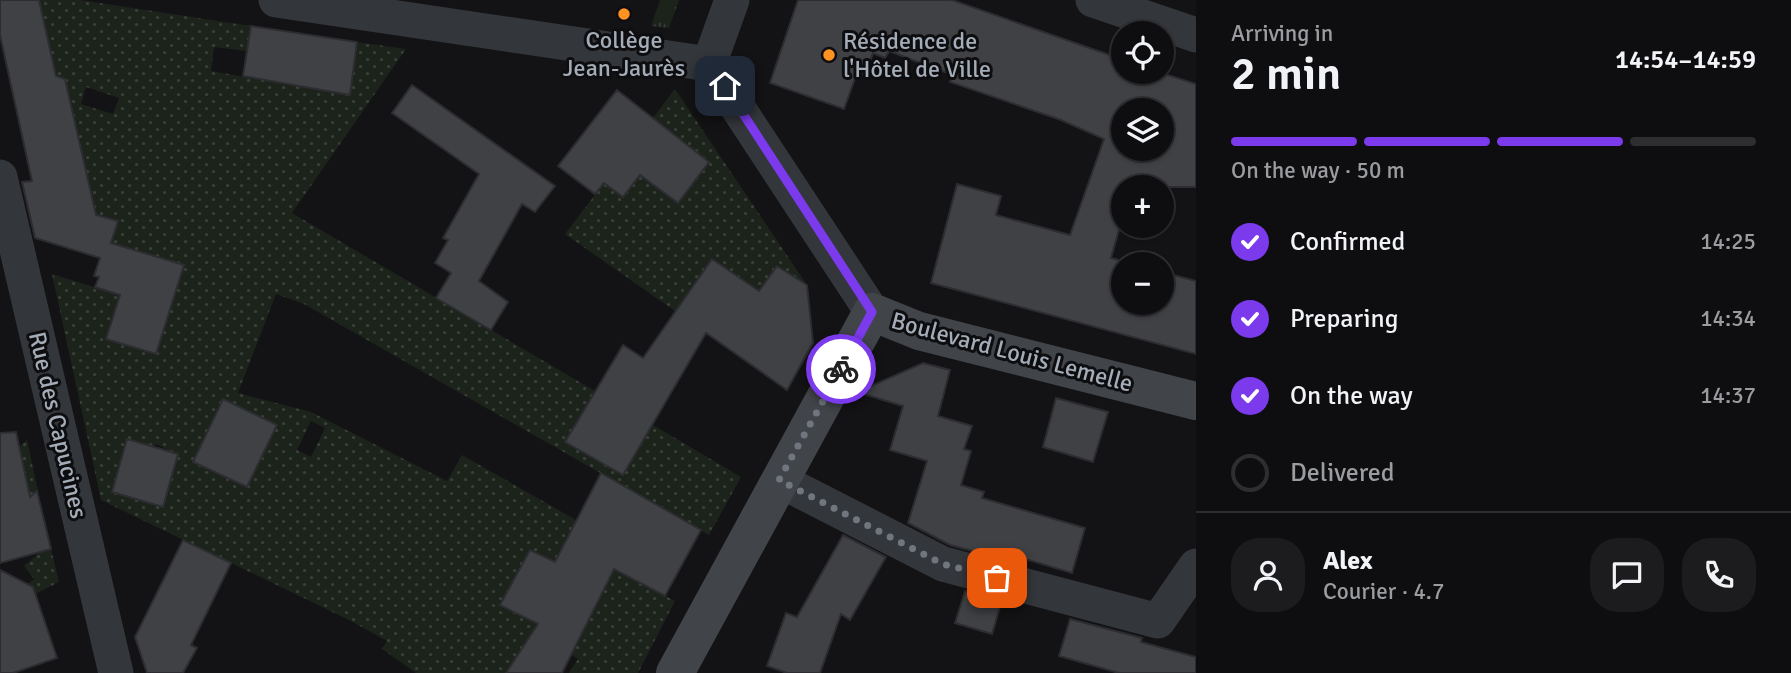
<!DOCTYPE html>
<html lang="en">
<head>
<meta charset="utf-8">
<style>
	body { margin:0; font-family:Signika,sans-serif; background:#1c1c1e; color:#f1f3f6; height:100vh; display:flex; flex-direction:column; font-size:26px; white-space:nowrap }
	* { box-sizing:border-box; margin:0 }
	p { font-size:23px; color:#9b9c9f }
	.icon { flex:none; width:38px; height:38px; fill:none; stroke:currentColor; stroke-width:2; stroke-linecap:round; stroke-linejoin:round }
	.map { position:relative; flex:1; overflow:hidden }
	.details { display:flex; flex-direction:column; background:#0e0e10; width:595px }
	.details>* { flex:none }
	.controls { position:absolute; left:1111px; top:21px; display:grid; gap:14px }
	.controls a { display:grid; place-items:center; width:63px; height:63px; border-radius:50%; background:#0e0e10; box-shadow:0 2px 5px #0004,0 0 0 2px #2e2e30; font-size:35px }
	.pin { position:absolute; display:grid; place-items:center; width:60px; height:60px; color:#fff; margin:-30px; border-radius:14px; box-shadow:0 4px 10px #0006 }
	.courier { position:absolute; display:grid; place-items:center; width:70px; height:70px; margin:-35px; border:5px solid #7c3aed; border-radius:50%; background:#fff; color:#222; box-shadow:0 2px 9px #0007 }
	.overview em { font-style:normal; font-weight:600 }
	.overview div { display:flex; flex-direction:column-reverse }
	.overview { display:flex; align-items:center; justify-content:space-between; height:119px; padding:0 35px }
	h1 { font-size:46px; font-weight:600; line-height:52px }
	.bar { display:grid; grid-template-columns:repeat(4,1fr); gap:10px 7px; align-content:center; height:84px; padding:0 35px }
	.bar i { height:9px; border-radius:5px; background:#2e2e30 }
	.bar .on { background:#7c3aed }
	.bar p { grid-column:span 4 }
	.line { display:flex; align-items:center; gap:18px; padding:0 35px; border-top:2px solid #2e2e30 }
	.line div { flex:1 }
	.round { display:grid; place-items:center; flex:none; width:74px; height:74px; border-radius:28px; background:#1c1c1e }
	ol { padding:0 35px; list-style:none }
	li { display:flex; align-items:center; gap:21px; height:77px }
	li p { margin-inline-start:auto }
	li .icon { padding:7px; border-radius:50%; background:#7c3aed; color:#fff; stroke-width:4 }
	li:last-child { color:#9b9c9f }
	li i { width:38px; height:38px; border:4px solid #2e2e30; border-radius:50% }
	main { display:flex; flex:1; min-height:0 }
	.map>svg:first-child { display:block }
	.grass { fill:url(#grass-tufts) }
	.park { fill:url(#park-dots); fill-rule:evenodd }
	.building { fill:#3f4145; stroke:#2d2d31; stroke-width:2; fill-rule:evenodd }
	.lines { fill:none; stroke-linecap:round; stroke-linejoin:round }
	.street { stroke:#33363a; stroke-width:35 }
	.secondary { stroke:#41454a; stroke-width:38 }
	.done { stroke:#71767e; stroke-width:7; stroke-dasharray:0 12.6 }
	.route { stroke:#7c3aed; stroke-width:9 }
	.poi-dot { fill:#ff9221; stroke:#0e0e10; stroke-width:2.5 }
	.labels { text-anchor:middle; stroke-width:6; stroke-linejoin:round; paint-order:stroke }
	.poi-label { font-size:24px; fill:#a3acb7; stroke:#0e0e10 }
	.street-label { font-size:24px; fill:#a3acb7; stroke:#0e0e10 }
</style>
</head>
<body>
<main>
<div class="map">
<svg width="1196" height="673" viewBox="0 0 1196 673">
	<defs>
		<pattern id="grass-tufts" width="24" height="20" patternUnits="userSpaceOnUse" patternTransform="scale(1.75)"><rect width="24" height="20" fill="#1b231b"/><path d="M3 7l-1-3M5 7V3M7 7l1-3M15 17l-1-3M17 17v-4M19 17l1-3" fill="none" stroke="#39403a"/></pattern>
		<pattern id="park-dots" width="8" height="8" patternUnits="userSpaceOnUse" patternTransform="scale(1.75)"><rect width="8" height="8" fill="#1b231b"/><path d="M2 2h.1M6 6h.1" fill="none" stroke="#39403a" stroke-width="1.8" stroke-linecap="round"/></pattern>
	</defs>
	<rect width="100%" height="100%" fill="#131315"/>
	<!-- grass -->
	<path class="grass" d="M 660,0 L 679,0 L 669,28 L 651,26 Z"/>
	<!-- park -->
	<path class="park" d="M 39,0 L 80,0 L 251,26 L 247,51 L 214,47 L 211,71 L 350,95 L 357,42 L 406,49 L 292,213 L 595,391 L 566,442 L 623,475 L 653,425 L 741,477 L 709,535 L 304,304 L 276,294 L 238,393 L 311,412 L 447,481 L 462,455 L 576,520 L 565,543 L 675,601 L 638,673 L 569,673 L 578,659 L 535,630 L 509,668 L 516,673 L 416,673 L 382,649 L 387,641 L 349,620 L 101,500 L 52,274 L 120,295 L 107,339 L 156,354 L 184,265 L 111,243 L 117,221 L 76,209 L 91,191 L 70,98 L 16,109 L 5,60 L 50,50 ZM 86,87 L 119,98 L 113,114 L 81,104 ZM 223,399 L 277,425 L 247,486 ZM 311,421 L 325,428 L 311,457 L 297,450 ZM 128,440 L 154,447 L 156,444 L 178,455 L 164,502 L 139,500 L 112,492 ZM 530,550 L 605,588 L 576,644 L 501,605 Z
		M 675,89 L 807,285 L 777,266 L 759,291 L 712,259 L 675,311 L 565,234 L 604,183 L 623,197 L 640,175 L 678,203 L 709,162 L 653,118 Z
		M 27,440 L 38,491 L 2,519 L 14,535 L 43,512 L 43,517 L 7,548 L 0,540 L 0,464 Z
		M 51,549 L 59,582 L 0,612 L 0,601 L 11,598 L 34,579 L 24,566 L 40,552 Z"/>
	<!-- building -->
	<path class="building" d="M 0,0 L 39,0 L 56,76 L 65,79 L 96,215 L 118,221 L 111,243 L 184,265 L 156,354 L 106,339 L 120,295 L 95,287 L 99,277 L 94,276 L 100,258 L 35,238 L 22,182 L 32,181 L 0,35 Z
		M 798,0 L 952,0 L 1124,60 L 1124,72 L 1159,72 L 1196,84 L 1196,187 L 1124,187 L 1124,212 L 1111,258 L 1134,264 L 1124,264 L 1124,303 L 1162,303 L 1162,272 L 1196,281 L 1196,354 L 931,283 L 957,184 L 1001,196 L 996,215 L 1070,235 L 1104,139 L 1061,120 L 950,82 L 953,75 L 889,51 L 885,58 L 873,53 L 865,76 L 857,73 L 844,109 L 770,83 ZM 1124,110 L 1162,110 L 1162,149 L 1124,149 Z
		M 251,26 L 357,42 L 350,95 L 243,76 Z
		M 412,85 L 555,186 L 535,212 L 522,204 L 479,281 L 508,302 L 491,330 L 436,298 L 451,273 L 435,263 L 448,240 L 443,238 L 479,174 L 392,113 Z
		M 617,90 L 709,162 L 678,203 L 640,175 L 623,197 L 604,183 L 595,194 L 558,166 Z
		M 712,259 L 759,291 L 777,266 L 807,285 L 813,343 L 787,390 L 706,333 L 623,475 L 565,442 L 623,345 L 643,358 Z
		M 923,363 L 950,370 L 938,416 L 972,426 L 964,449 L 971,451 L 961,485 L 984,492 L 982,498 L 1085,528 L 1072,573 L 1015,556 L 1014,562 L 950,545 L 908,523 L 927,461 L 890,450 L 903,406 L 857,392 Z
		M 1056,398 L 1108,412 L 1093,462 L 1043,447 Z
		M 223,399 L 277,425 L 247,487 L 193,462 Z
		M 16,432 L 30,497 L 37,491 L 51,549 L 0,563 L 0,433 Z
		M 127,439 L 178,454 L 163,507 L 112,492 Z
		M 601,473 L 701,530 L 665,596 L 614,569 L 562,673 L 506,673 L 538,624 L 500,605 L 530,550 L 555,562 Z
		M 843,535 L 886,557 L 850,620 L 841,614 L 820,673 L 787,673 L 767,666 L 786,613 L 797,617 Z
		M 183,540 L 231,563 L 191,645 L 197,648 L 183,673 L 147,673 L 135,637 Z
		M 0,570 L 33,587 L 57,658 L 13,673 L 0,673 Z
		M 965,591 L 1002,600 L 992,634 L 955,623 Z
		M 1070,619 L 1142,638 L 1141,642 L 1196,657 L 1196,673 L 1119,673 L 1059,656 Z"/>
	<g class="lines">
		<!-- street -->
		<path class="street" d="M 276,0 L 709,64
			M 1093,0 L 1196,35
			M 709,64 L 872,312
			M 709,64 L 732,0
			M 0,177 L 116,673
			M 779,480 L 943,564 L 1158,621 L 1196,566"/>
		<!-- secondary -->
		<path class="secondary" d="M 675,673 L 872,312 L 919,331 L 1196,401"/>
	</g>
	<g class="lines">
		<!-- done -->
		<path class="done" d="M 841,369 L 779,480 L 943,564 L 997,578"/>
		<!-- route -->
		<path class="route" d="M 725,86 L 872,312 L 841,369"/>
	</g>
	<!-- markers -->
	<g class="poi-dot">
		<circle cx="624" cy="14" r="7"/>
		<circle cx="829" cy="55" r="7"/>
	</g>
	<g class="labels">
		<!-- poi labels -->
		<g class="poi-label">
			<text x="624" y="48">Collège<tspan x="624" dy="28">Jean-Jaurès</tspan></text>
			<text x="843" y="49" text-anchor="start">Résidence de<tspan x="843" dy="28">l'Hôtel de Ville</tspan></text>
		</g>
		<!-- street labels -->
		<g class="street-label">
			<text transform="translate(1012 352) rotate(15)" y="8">Boulevard Louis Lemelle</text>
			<text transform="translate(58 425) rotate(77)" y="8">Rue des Capucines</text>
		</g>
	</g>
</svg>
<div class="controls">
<a><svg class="icon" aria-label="locate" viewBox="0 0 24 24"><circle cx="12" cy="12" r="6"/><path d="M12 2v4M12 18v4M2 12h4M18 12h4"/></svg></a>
<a><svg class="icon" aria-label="layers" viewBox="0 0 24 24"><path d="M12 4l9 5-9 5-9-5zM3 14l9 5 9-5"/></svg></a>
<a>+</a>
<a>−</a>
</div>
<div class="pin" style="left:997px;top:578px;background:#ea580c"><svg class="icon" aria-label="bag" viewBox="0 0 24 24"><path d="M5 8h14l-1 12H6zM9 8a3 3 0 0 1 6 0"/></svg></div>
<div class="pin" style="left:725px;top:86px;background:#1f2937"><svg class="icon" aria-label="home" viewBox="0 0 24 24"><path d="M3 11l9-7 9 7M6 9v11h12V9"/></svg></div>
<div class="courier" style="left:841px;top:369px"><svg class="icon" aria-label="bike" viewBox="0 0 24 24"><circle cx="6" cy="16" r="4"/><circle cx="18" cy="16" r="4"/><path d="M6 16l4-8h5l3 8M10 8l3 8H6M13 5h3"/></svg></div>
</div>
<section class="details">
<div class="overview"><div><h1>2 min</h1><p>Arriving in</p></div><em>14:54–14:59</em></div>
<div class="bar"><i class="on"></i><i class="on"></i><i class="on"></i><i></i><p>On the way · 50 m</p></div>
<ol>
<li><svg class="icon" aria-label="check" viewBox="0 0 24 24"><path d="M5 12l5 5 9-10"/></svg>Confirmed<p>14:25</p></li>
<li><svg class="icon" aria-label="check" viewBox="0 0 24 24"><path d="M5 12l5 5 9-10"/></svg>Preparing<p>14:34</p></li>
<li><svg class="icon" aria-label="check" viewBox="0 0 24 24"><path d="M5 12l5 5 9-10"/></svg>On the way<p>14:37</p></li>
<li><i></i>Delivered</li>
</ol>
<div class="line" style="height:126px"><a class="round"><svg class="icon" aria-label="person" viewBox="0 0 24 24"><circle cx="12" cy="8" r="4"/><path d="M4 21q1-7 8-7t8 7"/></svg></a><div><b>Alex</b><p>Courier · 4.7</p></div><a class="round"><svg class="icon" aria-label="chat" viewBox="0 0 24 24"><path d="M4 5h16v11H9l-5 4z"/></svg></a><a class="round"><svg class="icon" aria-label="phone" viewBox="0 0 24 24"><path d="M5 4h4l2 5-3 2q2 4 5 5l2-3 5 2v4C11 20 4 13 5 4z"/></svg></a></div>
</section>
</main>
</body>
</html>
